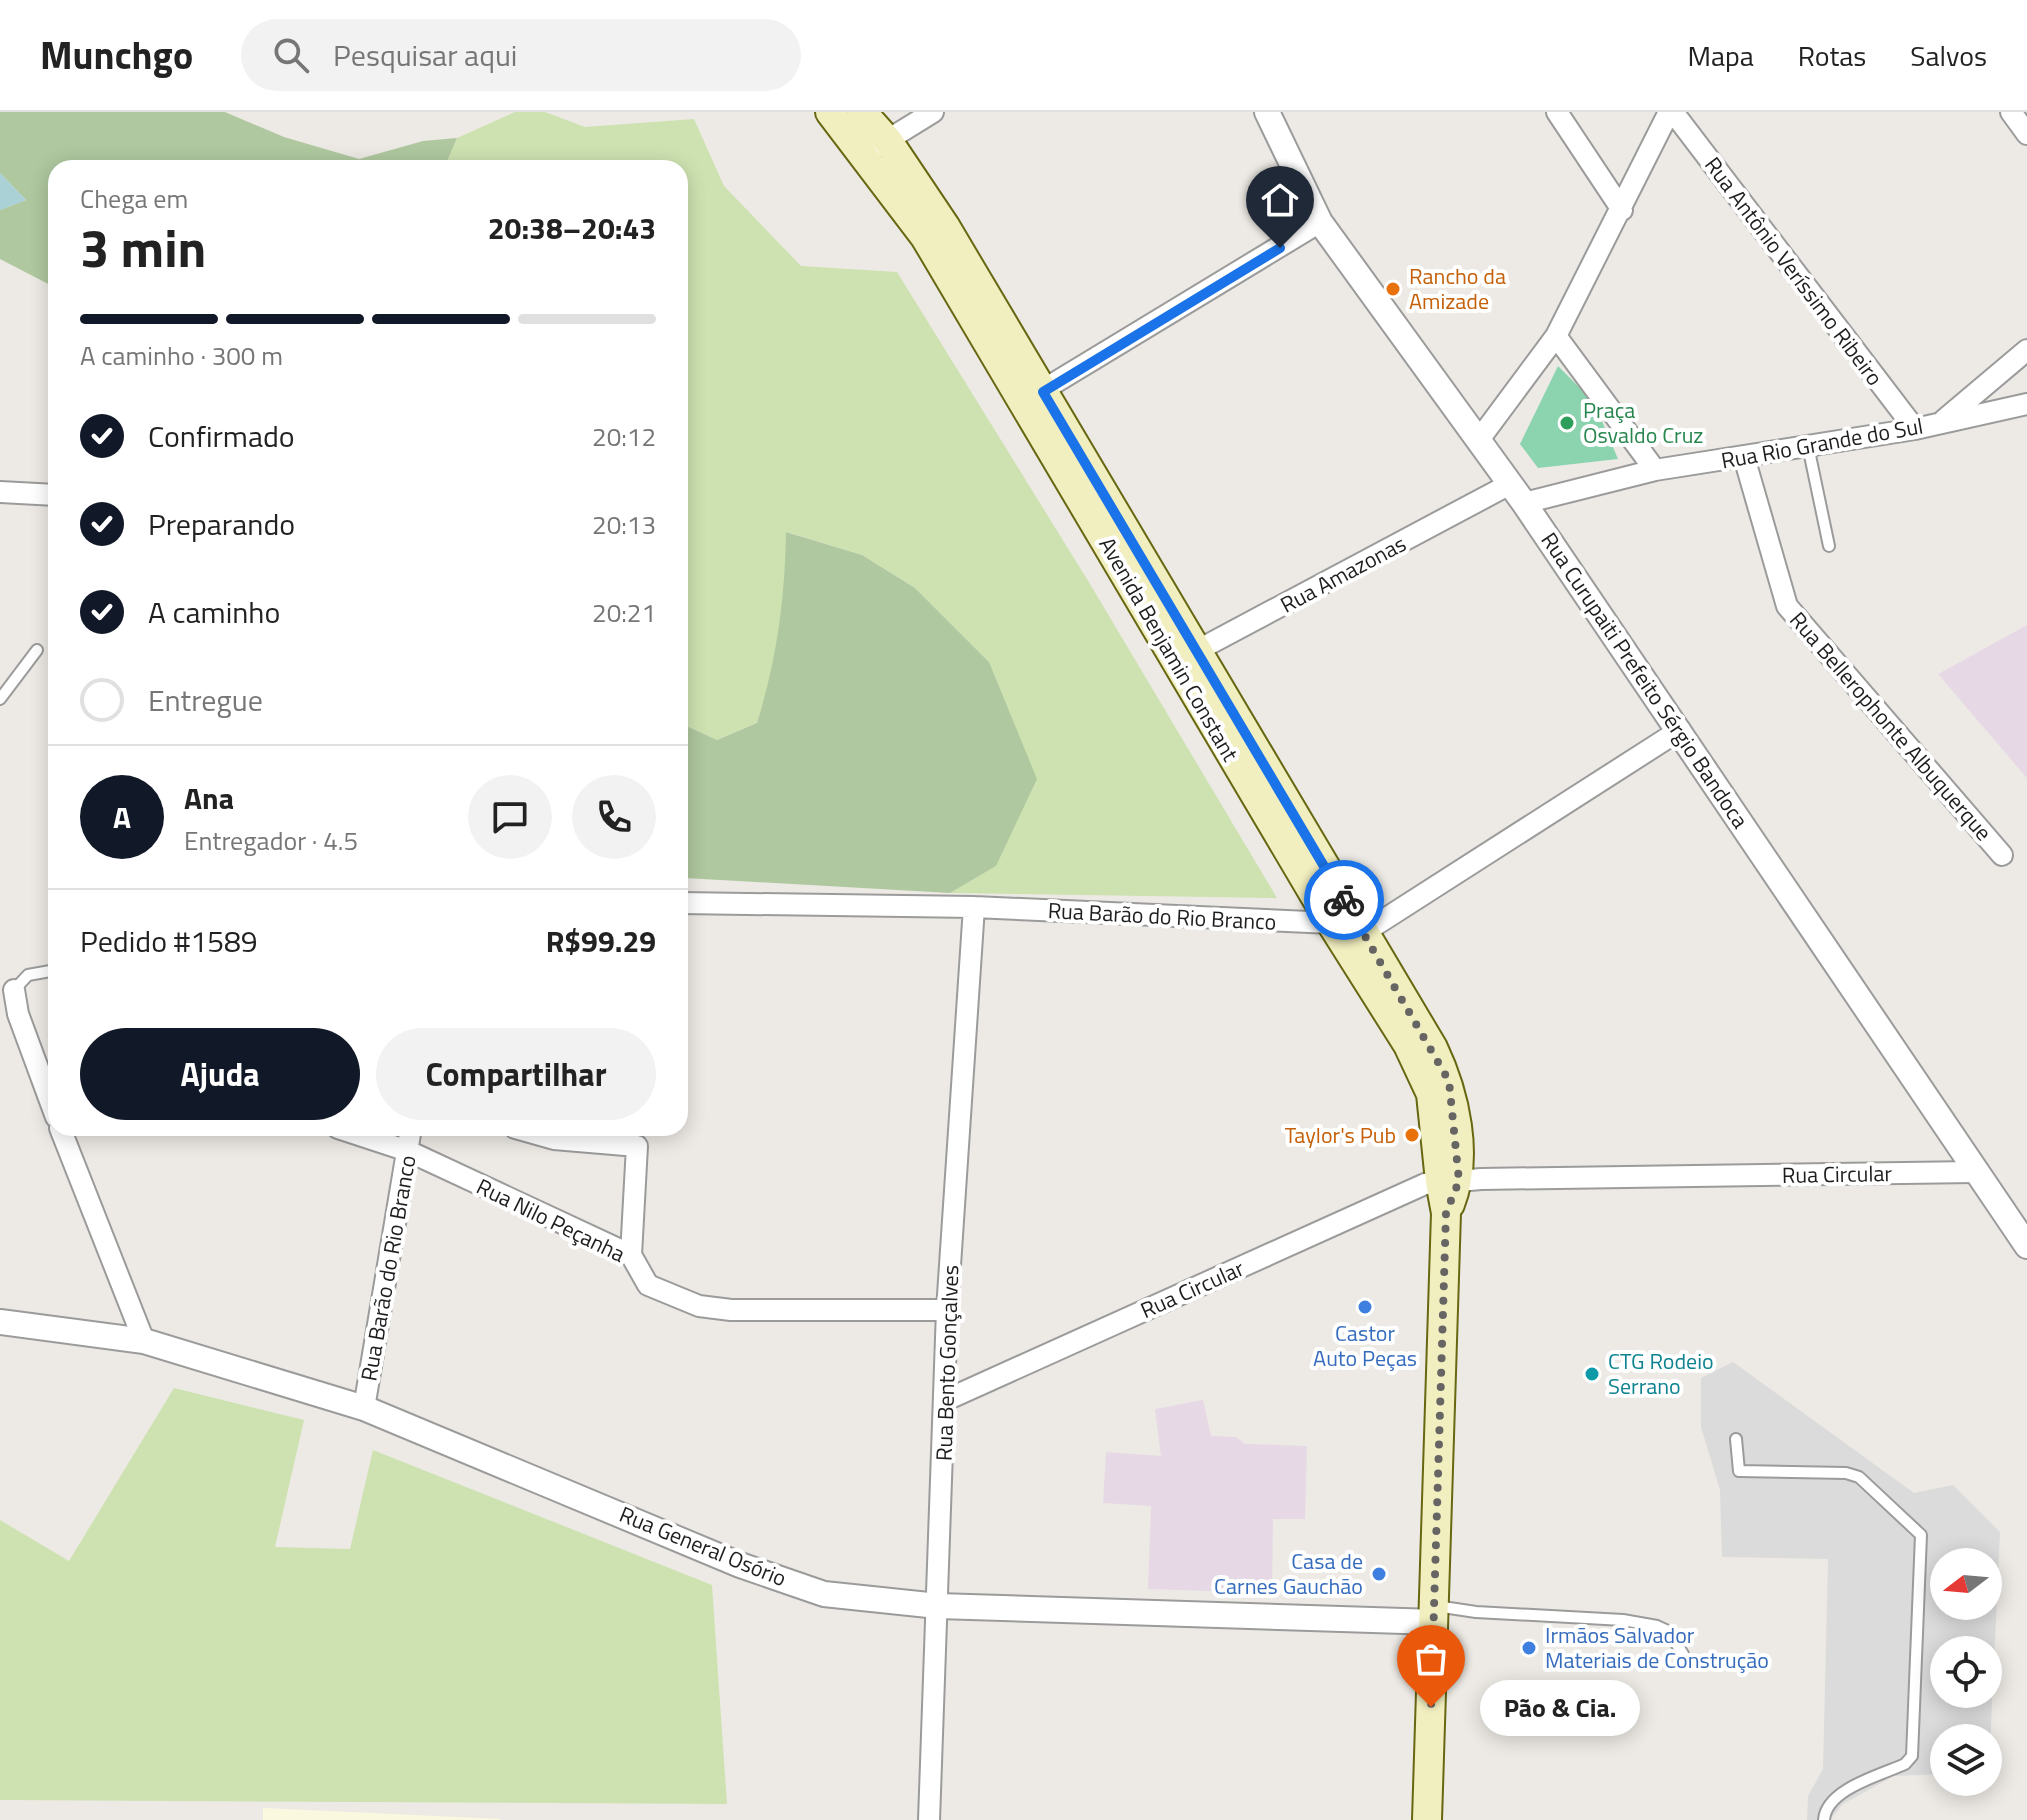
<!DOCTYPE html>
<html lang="pt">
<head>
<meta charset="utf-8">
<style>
	body { margin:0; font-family:"Titillium Web",sans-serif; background:#f2f2f2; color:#222; height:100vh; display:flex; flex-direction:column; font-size:30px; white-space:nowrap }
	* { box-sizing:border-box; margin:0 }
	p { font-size:26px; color:#767676 }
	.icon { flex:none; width:44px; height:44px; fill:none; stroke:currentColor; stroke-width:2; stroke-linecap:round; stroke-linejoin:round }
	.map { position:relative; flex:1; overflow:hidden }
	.drawer { position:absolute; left:48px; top:48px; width:640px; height:976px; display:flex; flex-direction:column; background:#fff; border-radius:24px; box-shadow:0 4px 20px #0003 }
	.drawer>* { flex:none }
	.needle { width:52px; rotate:254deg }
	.tools { position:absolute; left:1930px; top:1436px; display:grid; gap:16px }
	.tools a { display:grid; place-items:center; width:72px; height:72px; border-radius:50%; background:#fff; box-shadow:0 4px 20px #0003; font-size:40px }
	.pin { position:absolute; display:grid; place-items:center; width:68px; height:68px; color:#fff; margin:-82px -34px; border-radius:50% 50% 50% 0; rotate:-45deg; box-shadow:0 0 8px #0007 }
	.pin .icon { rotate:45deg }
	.courier { position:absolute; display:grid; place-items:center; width:80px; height:80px; margin:-40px; border:6px solid #1a73e8; border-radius:50%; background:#fff; color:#222; box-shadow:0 2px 10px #0007 }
	.bubble { position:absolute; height:56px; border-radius:28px; background:#fff; box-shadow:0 4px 20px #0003; font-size:26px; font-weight:700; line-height:56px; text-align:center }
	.overview em { font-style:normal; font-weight:700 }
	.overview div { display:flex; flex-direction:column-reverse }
	.overview { display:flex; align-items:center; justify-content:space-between; height:136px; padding:0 32px }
	h1 { font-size:52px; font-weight:700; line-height:60px }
	.bar { display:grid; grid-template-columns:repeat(4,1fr); gap:12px 8px; align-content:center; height:96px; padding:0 32px }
	.bar i { height:10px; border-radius:6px; background:#e0e0e0 }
	.bar .on { background:#111827 }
	.bar p { grid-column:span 4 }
	.line { display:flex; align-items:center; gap:20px; padding:0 32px; border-top:2px solid #e0e0e0 }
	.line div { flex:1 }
	.round { display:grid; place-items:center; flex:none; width:84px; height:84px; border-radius:42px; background:#f2f2f2 }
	ol { padding:0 32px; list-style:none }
	li { display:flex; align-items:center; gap:24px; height:88px }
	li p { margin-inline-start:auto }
	li .icon { padding:8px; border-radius:50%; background:#111827; color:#fff; stroke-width:4 }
	li:last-child { color:#767676 }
	li i { width:44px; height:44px; border:4px solid #e0e0e0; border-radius:50% }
	.button { display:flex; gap:16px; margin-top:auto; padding:16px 32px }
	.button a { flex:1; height:92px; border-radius:48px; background:#111827; color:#fff; font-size:32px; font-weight:700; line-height:92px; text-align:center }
	.button a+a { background:#f2f2f2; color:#222 }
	header { display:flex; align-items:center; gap:48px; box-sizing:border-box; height:112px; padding:0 40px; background:#fff; border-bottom:2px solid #e0e0e0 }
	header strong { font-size:38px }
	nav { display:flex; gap:44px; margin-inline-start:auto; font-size:28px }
	.search { width:560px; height:72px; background:#f2f2f2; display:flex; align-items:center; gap:20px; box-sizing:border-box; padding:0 28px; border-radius:44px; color:#767676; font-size:30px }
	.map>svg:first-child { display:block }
	.residential { fill:#dcdbdb; fill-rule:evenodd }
	.industrial { fill:#e6d8e5 }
	.education { fill:#fbf8e0 }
	.grass { fill:#cee2b1 }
	.forest { fill:#afc89f }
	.pitch { fill:#8cd3b0 }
	.water { fill:#aad1d6 }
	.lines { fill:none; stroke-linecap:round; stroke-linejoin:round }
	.service-casing { stroke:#9b9b9b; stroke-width:14 }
	.minor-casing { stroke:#9b9b9b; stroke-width:24 }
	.tertiary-casing { stroke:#9b9b9b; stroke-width:28 }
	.secondary-casing { stroke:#676712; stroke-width:32 }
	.service { stroke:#fff; stroke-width:10 }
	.minor { stroke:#fff; stroke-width:20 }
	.tertiary { stroke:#fff; stroke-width:24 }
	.secondary { stroke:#f1eebf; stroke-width:28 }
	.done { stroke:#666564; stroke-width:8; stroke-dasharray:0 14.4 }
	.route { stroke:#1a73e8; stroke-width:10 }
	.food-dot { fill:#e8710a; stroke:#fff; stroke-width:3 }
	.leisure-dot { fill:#2e9e5b; stroke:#fff; stroke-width:3 }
	.shop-dot { fill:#3f7fe0; stroke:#fff; stroke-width:3 }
	.culture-dot { fill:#0f9aa8; stroke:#fff; stroke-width:3 }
	.labels { text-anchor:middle; stroke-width:8; stroke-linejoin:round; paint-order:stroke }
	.street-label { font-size:22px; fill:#1e1e1e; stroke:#fff }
	.food-label { font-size:22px; fill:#c56008; stroke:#fff; text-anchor:start }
	.leisure-label { font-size:22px; fill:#27864d; stroke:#fff; text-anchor:start }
	.shop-label { font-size:22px; fill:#366cbe; stroke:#fff }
	.culture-label { font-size:22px; fill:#0d838f; stroke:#fff; text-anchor:start }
</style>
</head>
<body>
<header>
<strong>Munchgo</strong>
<div class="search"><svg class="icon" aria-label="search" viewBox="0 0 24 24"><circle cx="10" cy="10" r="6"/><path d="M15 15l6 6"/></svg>Pesquisar aqui</div>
<nav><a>Mapa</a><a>Rotas</a><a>Salvos</a></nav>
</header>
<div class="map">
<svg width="2027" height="1708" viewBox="0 0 2027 1708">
	<rect width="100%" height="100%" fill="#edeae5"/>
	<!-- residential -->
	<path class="residential" d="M 1733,1250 L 1914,1381 L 1953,1373 L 2000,1420 L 1989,1657 L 1988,1626 L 1944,1626 L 1944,1662 L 1894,1664 L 1843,1692 L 1830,1708 L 1807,1708 L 1808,1684 L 1823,1657 L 1828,1447 L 1722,1445 L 1720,1378 L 1701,1315 L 1701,1266 ZM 1944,1450 L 1988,1450 L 1988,1494 L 1944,1494 ZM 1944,1538 L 1988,1538 L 1988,1582 L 1944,1582 Z"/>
	<!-- industrial -->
	<path class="industrial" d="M 2027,513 L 2027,666 L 1938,562 Z
		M 1203,1288 L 1211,1324 L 1236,1325 L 1245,1332 L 1307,1334 L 1305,1407 L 1273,1407 L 1272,1481 L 1148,1477 L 1151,1394 L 1103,1391 L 1106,1340 L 1161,1344 L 1155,1297 Z"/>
	<!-- education -->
	<path class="education" d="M 263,1696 L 500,1707 L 500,1708 L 263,1708 Z"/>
	<!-- grass -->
	<path class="grass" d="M 515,0 L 545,0 L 585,15 L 694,7 L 724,74 L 801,154 L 897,160 L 1090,472 L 1277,786 L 950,781 L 996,754 L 989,550 L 915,476 L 862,443 L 787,420 L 785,485 L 773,560 L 757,611 L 717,628 L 680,611 L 680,56 L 444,56 L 457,26 Z
		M 174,1276 L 304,1308 L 275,1435 L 350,1437 L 373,1338 L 712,1473 L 727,1692 L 0,1688 L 0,1408 L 69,1449 Z"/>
	<!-- forest -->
	<path class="forest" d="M 0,0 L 225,0 L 284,25 L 359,47 L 423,29 L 457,26 L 444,56 L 56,56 L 56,176 L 0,147 L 0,98 L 26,88 L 0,61 Z
		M 786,420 L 862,443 L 915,476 L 989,550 L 1037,667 L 996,754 L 950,781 L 685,766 L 680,750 L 680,611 L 717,628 L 757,611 C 777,547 785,486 786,420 Z"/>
	<!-- pitch -->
	<path class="pitch" d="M 1558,254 L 1594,290 L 1618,347 L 1538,356 L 1520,332 Z"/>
	<!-- water -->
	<path class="water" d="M 0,61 L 26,88 L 0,98 Z"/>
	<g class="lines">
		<!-- service casing -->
		<g class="service-casing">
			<path id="service" d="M 1808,334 L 1829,434
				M 0,587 L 37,538
				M 14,878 L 28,863 L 56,858
				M 1736,1327 L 1739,1359 L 1846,1361 L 1859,1365 L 1921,1423 L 1912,1644 L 1905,1652 C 1881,1663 1826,1677 1824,1708
				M 1436,1494 L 1476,1500 L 1623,1508 L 1657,1514 L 1668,1519 L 1683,1542"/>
		</g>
		<!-- minor casing -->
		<g class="minor-casing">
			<path id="minor" d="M 1557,0 L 1622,98
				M 1673,0 L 1915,317
				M 2011,0 L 2027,22
				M 865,42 L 933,0
				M 1556,224 L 1655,358
				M 1033,284 L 1320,110
				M 1944,308 L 2027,238
				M 1478,329 L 1556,224 L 1669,0
				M 1744,345 L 1787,494 L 2002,743
				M 0,380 L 56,383
				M 1524,391 L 1655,358 L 1915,317 L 2027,292
				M 1185,545 L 1510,372
				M 680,791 L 974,795 L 1331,811 L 1363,821 L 1680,618
				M 14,878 L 18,902 L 56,1005
				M 60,1016 L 144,1229
				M 338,1016 L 408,1039 L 631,1143 L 648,1173 L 699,1194 L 731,1198 L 947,1198
				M 515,1016 L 554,1027 L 637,1034 L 631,1143
				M 946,1288 L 1425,1072 L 1481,1067 L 1975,1060
				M 364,1296 L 411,1016
				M 929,1708 L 947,1198 L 974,795"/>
		</g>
		<!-- tertiary casing -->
		<g class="tertiary-casing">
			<path id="tertiary" d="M 1267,0 L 1320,110 L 1524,391 L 2027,1134
				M 0,1210 L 144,1229 L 364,1296 L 740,1453 L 824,1482 L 938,1494 L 1435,1510"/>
		</g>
		<!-- secondary casing -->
		<g class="secondary-casing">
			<path id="secondary" d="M 830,0 L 925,125 L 1331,811 L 1408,933 L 1431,982 L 1440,1069 L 1446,1101 L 1427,1708
				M 862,0 L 888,29 L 945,114 L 1433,936 C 1455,982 1469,1044 1450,1092"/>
		</g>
		<!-- service -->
		<use href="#service" class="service"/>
		<!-- minor -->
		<use href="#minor" class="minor"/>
		<!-- tertiary -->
		<use href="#tertiary" class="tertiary"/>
		<!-- secondary -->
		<use href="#secondary" class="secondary"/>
	</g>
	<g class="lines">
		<!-- done -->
		<path class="done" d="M 1344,788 L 1449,969 L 1459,1069 L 1446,1101 L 1431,1595"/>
		<!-- route -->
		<path class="route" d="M 1280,136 L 1043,280 L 1344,788"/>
	</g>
	<!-- markers -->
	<g class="food-dot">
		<circle cx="1393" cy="177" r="8"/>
		<circle cx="1412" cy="1023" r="8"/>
	</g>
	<circle class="leisure-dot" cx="1567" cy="311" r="8"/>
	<g class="shop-dot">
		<circle cx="1365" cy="1195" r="8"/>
		<circle cx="1379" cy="1462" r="8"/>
		<circle cx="1529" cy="1536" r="8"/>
	</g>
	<circle class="culture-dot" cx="1592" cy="1262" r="8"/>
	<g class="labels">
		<!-- street labels -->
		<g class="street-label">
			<text transform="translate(1794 159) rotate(53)" y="8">Rua Antônio Veríssimo Ribeiro</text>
			<text transform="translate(1822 331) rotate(-10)" y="8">Rua Rio Grande do Sul</text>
			<text transform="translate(1343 462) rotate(-28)" y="8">Rua Amazonas</text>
			<text transform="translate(1169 537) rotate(60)" y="8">Avenida Benjamin Constant</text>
			<text transform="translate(1645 568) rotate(56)" y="8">Rua Curupaiti Prefeito Sérgio Bandoca</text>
			<text transform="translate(1891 614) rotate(49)" y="8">Rua Bellerophonte Albuquerque</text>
			<text transform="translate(1162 804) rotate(3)" y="8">Rua Barão do Rio Branco</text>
			<text transform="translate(1837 1062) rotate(-1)" y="8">Rua Circular</text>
			<text transform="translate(551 1108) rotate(26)" y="8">Rua Nilo Peçanha</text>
			<text transform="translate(388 1156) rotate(-80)" y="8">Rua Barão do Rio Branco</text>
			<text transform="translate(1192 1177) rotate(-24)" y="8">Rua Circular</text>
			<text transform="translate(947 1251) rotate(-88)" y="8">Rua Bento Gonçalves</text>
			<text transform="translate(703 1434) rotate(22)" y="8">Rua General Osório</text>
		</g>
		<!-- food labels -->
		<g class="food-label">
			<text x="1409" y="172">Rancho da<tspan x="1409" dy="25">Amizade</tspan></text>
			<text x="1396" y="1031" text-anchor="end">Taylor's Pub</text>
		</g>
		<!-- leisure labels -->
		<g class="leisure-label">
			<text x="1583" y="306">Praça<tspan x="1583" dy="25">Osvaldo Cruz</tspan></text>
		</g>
		<!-- shop labels -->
		<g class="shop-label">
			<text x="1365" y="1229">Castor<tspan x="1365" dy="25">Auto Peças</tspan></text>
			<text x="1363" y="1457" text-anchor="end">Casa de<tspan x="1363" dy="25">Carnes Gauchão</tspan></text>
			<text x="1545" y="1531" text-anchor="start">Irmãos Salvador<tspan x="1545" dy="25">Materiais de Construção</tspan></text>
		</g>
		<!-- culture labels -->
		<g class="culture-label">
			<text x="1608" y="1257">CTG Rodeio<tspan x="1608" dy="25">Serrano</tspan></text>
		</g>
	</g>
</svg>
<div class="tools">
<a><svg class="needle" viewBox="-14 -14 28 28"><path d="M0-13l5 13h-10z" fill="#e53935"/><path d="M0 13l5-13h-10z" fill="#767676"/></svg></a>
<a><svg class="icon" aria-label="locate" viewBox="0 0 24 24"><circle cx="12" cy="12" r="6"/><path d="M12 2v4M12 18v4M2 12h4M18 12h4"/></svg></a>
<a><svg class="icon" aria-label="layers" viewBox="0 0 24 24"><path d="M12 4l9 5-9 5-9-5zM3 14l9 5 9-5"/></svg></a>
</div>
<div class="pin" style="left:1431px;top:1595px;background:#ea580c"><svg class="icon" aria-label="bag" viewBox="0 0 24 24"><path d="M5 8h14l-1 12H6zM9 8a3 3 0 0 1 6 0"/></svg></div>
<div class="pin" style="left:1280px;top:136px;background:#1f2937"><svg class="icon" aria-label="home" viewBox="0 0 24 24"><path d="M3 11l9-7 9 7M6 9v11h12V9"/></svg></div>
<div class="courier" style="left:1344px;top:788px"><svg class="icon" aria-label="bike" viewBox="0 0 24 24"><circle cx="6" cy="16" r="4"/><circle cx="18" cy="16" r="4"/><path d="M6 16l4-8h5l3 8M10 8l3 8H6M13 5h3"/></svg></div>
<div class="bubble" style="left:1480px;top:1568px;width:160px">Pão &amp; Cia.</div>
<section class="drawer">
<div class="overview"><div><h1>3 min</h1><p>Chega em</p></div><em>20:38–20:43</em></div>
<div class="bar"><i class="on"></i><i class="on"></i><i class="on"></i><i></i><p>A caminho · 300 m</p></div>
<ol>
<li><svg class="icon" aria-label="check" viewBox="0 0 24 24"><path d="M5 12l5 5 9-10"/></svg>Confirmado<p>20:12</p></li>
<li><svg class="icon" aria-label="check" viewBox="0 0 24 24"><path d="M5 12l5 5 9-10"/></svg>Preparando<p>20:13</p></li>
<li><svg class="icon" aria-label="check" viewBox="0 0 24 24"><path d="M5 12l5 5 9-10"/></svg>A caminho<p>20:21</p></li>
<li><i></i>Entregue</li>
</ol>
<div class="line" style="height:144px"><b class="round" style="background:#111827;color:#fff">A</b><div><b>Ana</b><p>Entregador · 4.5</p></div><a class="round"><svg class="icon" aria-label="chat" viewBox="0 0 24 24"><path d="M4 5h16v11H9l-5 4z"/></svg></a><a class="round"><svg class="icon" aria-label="phone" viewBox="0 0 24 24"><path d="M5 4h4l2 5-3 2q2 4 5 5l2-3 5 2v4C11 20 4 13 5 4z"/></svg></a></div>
<div class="line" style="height:104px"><div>Pedido #1589</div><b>R$99.29</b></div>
<div class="button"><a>Ajuda</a><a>Compartilhar</a></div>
</section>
</div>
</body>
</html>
